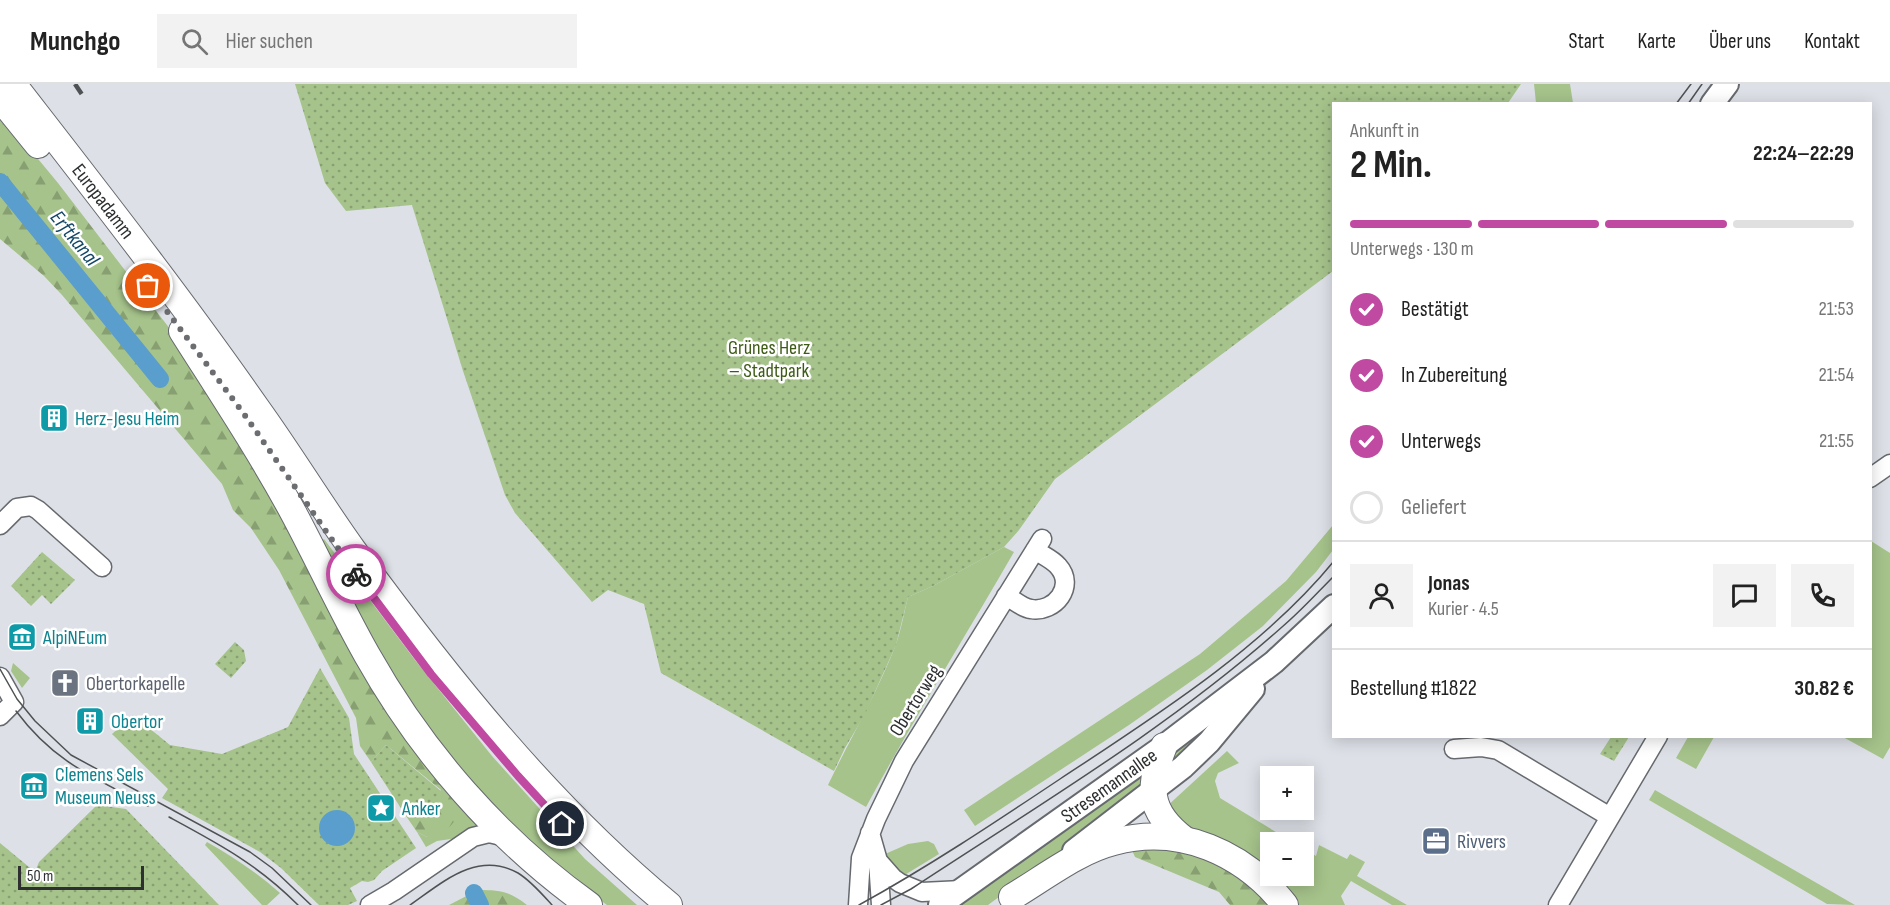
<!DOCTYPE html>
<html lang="de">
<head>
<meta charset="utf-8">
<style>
	body { margin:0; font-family:"Sofia Sans Condensed",sans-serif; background:#f2f2f2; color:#222; height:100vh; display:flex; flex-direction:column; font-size:22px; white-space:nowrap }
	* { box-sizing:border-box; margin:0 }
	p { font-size:20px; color:#767676 }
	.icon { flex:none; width:33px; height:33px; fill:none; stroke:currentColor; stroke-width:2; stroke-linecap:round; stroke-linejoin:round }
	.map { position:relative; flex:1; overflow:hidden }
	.drawer { position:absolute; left:1332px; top:18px; width:540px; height:636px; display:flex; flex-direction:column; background:#fff; border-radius:0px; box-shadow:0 3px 15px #0003 }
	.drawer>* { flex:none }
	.buttons { position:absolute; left:1260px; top:682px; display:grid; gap:12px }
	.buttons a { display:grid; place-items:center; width:54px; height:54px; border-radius:0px; background:#fff; box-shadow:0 3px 15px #0003; font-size:30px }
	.scale { position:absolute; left:18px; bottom:15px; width:126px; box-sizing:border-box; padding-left:6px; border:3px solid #2d2f31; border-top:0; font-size:16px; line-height:21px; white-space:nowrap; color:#2d2f31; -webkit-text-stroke:4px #fff; paint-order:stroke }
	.pin { position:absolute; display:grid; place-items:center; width:51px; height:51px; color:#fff; margin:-26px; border:3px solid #fff; border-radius:50%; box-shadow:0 2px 6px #0007 }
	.courier { position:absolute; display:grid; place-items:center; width:60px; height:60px; margin:-30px; border:4px solid #c04aa1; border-radius:50%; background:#fff; color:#222; box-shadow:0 2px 8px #0007 }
	.head em { font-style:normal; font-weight:700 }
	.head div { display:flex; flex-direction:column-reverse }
	.head { display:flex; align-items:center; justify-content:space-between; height:102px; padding:0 18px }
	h1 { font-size:39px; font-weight:700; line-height:45px }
	.bar { display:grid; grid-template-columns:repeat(4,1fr); gap:9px 6px; align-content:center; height:72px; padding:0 18px }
	.bar i { height:8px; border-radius:4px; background:#e0e0e0 }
	.bar .selected { background:#c04aa1 }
	.bar p { grid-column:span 4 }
	.line { display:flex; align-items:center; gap:15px; padding:0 18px; border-top:2px solid #e0e0e0 }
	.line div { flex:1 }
	.round { display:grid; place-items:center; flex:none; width:63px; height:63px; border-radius:0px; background:#f2f2f2 }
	ol { padding:0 18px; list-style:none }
	li { display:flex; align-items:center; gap:18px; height:66px }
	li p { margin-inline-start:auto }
	li .icon { padding:6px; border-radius:50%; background:#c04aa1; color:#fff; stroke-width:4 }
	li:last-child { color:#767676 }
	li i { width:33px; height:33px; border:3px solid #e0e0e0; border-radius:50% }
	header { display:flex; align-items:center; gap:36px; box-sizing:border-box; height:84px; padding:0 30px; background:#fff; border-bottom:2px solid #e0e0e0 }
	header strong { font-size:28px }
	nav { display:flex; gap:33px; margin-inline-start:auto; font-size:21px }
	.search { width:420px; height:54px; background:#f2f2f2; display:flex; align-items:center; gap:15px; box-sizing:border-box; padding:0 21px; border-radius:0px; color:#767676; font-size:22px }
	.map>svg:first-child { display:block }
	.grass { fill:#a6c38b }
	.forest { fill:url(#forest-firs) }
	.park { fill:url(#park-dots) }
	.water { fill:#5a9ecd }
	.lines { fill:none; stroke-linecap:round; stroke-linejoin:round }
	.canal { stroke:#5a9ecd; stroke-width:18 }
	.minor-casing { stroke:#66696e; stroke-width:21 }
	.tertiary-casing { stroke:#66696e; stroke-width:26 }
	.secondary-casing { stroke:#66696e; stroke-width:28 }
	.minor { stroke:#fff; stroke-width:18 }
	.tertiary { stroke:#fff; stroke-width:22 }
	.secondary { stroke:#fff; stroke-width:26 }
	.tram { stroke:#4f5254; stroke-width:1.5 }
	.rail { stroke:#4f5254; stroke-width:4.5; stroke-dasharray:12 6; stroke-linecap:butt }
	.done { stroke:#6b6d71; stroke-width:6; stroke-dasharray:0 10.8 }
	.route { stroke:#c04aa1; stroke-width:8 }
	.labels { text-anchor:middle; stroke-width:5; stroke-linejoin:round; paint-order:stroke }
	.street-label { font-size:20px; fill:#2d2f31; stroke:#fff }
	.park-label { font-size:20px; fill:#3d5b15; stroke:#fff }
	.culture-label { font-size:20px; fill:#0d838f; stroke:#fff; text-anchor:start }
	.worship-label { font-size:20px; fill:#5b616d; stroke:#fff; text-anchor:start }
	.service-label { font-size:20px; fill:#4e5e75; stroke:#fff; text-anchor:start }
	.water-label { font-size:21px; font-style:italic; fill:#124767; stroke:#fff }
</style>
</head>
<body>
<header>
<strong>Munchgo</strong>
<div class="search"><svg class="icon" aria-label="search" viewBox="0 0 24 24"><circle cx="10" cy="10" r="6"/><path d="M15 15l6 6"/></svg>Hier suchen</div>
<nav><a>Start</a><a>Karte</a><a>Über uns</a><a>Kontakt</a></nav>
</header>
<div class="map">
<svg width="1890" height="821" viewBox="0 0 1890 821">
	<defs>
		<pattern id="forest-firs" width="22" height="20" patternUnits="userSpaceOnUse" patternTransform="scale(1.5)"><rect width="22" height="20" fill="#a6c38b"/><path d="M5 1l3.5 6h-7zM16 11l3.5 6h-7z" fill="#889f72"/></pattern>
		<pattern id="park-dots" width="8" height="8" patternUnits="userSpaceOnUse" patternTransform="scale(1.5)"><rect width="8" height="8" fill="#a6c38b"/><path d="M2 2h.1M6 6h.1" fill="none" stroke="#889f72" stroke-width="1.8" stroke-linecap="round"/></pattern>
	</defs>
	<rect width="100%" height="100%" fill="#dde1e7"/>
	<!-- grass -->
	<path class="grass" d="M 1534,0 L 1570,0 L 1573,19 L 1536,19 Z
		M 1333,441 L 1333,466 L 1316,488 L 1263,542 L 1207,586 L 1129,641 L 975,742 L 964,726 L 1200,570 L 1286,497 Z
		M 324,455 L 415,576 L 492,672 L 585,775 L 637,821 L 607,821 L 573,797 L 480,712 L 411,629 L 320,458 Z
		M 1871,457 L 1890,469 L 1890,663 L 1883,675 L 1843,653 L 1870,652 Z
		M 1004,463 L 1014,468 C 965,553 913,636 866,723 L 828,701 C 850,655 876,611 895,563 C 901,547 904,529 908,513 L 933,502 Z
		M 13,579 L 30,594 L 22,604 L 11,587 Z
		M 1202,642 L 1208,645 L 1165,689 L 1169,672 Z
		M 1688,653 L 1714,653 L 1696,685 L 1676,674 Z
		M 1227,667 L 1239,679 L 1218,689 L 1215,697 L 1220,714 L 1294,759 L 1270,759 L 1270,791 L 1190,748 L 1165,724 Z
		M 1146,686 L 1144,706 L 988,821 L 961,821 L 977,807 Z
		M 1655,706 L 1855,821 L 1827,820 L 1649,716 Z
		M 460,717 L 482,743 L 458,754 L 437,757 L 426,763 L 417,748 L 427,753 Z
		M 928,757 L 934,760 L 939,770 L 903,792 L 888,778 L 885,770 L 908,760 Z
		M 207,758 C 234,773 257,789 280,809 L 267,821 L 262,821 L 205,761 Z
		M 1319,761 L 1347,775 L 1350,770 L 1365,778 L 1357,792 L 1407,821 L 1392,821 L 1351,797 L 1341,812 L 1345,821 L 1296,821 L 1271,792 L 1304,792 L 1304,765 L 1316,772 Z"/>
	<!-- forest -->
	<path class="forest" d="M 0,29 L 58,99 L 190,271 L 460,717 C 456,743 450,745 427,753 L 417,748 L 406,732 L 413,723 L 423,730 L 441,706 L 386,661 L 371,678 L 360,662 L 356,634 L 279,486 L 251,444 L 233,426 L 222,400 L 62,211 L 44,192 L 0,155 L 0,107 L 156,299 L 165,292 L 0,90 Z
		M 1158,762 L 1223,777 L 1273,821 L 1230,821 L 1219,808 L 1135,773 L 1131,764 Z
		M 478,806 C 500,806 509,807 527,821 L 449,821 Z"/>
	<!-- park -->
	<path class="park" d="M 295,0 L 1521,0 L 1508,19 L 1334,20 L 1333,187 L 1055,395 L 1019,446 L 1004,463 L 933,502 L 908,513 L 896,561 L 865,630 L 845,664 L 834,687 L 661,589 L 644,520 L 608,506 L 592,518 L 515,429 L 505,411 L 463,287 L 412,121 L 346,127 L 325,99 Z
		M 42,468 L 75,496 L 51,520 L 42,511 L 31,522 L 11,502 Z
		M 235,558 L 244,566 L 246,577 L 231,594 L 215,580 Z
		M 320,584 L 349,634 L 354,670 L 416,764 L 382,787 L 374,796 L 368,798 L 362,797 L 350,804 L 357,817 L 348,821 L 319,821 L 281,784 L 260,768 L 162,714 L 168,705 L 112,650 L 133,631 L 170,661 L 222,670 L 288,643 Z
		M 1611,653 L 1629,653 L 1614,677 L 1600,670 Z
		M 386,661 L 441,707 L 423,731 L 413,723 L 406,732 L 371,678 Z
		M 97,721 L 126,725 L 219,821 L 0,821 L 0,759 L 35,788 L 39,778 Z"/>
	<!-- water -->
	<path class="water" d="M319 744a18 18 0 1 1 36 0a18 18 0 1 1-36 0Z"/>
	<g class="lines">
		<!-- canal -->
		<path class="canal" d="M 0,98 L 160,295
			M 474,809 L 480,821"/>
		<!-- minor casing -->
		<g class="minor-casing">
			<path id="minor" d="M 1870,394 L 1890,380
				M 0,441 L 17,424 L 31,422 L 38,426 L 102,483
				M 1006,512 C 1014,516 1022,524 1031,525 C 1055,529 1076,502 1058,482 C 1052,475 1042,471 1035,466
				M 0,593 L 14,618 L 0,632
				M 1454,665 L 1481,663 L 1498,666 L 1610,733
				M 870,749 L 878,777 L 893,794 L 900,799 L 922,808 L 962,806
				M 878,777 L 881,821
				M 370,821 L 394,807 L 473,753 L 489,749 L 506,753
				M 858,821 L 861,774 L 876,735 L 904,677 L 1042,455
				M 1558,821 L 1658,652"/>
		</g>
		<!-- tertiary casing -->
		<g class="tertiary-casing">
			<g id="tertiary">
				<path d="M 1712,20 L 1727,0"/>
				<path d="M 1074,767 L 1183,683 L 1209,658 L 1253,605"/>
				<path id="s1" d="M 940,821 L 1164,662 L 1274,578 L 1334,522"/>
			</g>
		</g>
		<!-- secondary casing -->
		<g class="secondary-casing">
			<g id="secondary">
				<path id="s2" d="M 13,0 C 96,107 180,214 258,326 C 291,372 320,420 353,466 C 447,594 547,720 669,821"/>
				<path d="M 0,14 L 38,61"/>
				<path d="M 182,247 C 220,307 260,367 294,430 C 319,477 341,525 367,571 C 422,669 498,756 589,821"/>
				<path d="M 1164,662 C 1148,702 1147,727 1184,755"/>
				<path d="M 1012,813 C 1044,794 1078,767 1114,758 C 1180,740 1244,769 1285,821"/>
			</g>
		</g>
		<!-- minor -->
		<use href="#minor" class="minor"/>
		<!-- tertiary -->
		<use href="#tertiary" class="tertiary"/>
		<!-- secondary -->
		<use href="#secondary" class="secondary"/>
		<!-- tram -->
		<path class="tram" d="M 1676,20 L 1691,0
			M 1688,20 L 1702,0
			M 0,585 L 17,615 L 35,637 L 71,671 L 250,768 L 272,784 L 311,821
			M 16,627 C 54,678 93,693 148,722
			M 169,733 C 219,760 257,780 298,821
			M 410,821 C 442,799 477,766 518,789 C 531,797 542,810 552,821
			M 859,821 C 928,783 994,739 1060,695 C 1154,633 1262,565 1334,477
			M 881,821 L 911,805 C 1037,722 1169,644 1282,543 C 1300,528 1317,509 1334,492"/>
		<!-- rail -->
		<path class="rail" d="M 75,0 L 83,12"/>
	</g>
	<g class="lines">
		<!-- done -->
		<path class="done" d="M 148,202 L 244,330 L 356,490"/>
		<!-- route -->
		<path class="route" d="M 356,490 L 431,590 L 518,692 L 562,740"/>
	</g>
	<!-- icons -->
	<defs>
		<g id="building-square" transform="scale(1.5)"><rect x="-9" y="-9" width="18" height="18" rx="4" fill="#0f9aa8" stroke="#fff"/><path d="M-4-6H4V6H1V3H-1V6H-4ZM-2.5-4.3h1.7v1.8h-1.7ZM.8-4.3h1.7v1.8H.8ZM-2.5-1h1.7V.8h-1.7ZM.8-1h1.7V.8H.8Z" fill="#fff"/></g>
		<g id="museum-square" transform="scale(1.5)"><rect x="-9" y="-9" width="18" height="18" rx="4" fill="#0f9aa8" stroke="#fff"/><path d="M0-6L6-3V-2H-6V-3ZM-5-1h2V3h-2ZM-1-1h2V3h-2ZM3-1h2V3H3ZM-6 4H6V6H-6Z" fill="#fff"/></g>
		<g id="church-square" transform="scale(1.5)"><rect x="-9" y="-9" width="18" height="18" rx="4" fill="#6b7280" stroke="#fff"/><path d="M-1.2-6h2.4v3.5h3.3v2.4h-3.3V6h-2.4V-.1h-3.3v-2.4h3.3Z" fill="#fff"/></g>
		<g id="sight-square" transform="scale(1.5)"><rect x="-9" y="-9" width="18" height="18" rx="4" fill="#0f9aa8" stroke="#fff"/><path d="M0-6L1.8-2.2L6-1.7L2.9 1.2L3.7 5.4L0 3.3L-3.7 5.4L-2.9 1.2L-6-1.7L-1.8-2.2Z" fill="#fff"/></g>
		<g id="office-square" transform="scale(1.5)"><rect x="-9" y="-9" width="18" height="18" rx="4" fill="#5c6f8a" stroke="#fff"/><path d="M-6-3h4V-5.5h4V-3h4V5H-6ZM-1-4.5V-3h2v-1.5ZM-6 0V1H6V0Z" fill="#fff"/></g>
	</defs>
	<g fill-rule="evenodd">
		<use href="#building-square" x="54" y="334"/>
		<use href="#museum-square" x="22" y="553"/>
		<use href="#church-square" x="65" y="599"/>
		<use href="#building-square" x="90" y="637"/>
		<use href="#museum-square" x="34" y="702"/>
		<use href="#sight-square" x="381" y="724"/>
		<use href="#office-square" x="1436" y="757"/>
	</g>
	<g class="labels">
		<!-- street labels -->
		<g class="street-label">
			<text dy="7" stroke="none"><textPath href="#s2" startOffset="148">Europadamm</textPath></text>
			<text transform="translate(915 616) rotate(-58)" y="7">Obertorweg</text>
			<text dy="7" stroke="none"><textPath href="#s1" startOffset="207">Stresemannallee</textPath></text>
		</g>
		<!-- park labels -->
		<g class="park-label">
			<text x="769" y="270">Grünes Herz<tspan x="769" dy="23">– Stadtpark</tspan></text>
		</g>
		<!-- culture labels -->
		<g class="culture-label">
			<text x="75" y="341">Herz-Jesu Heim</text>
			<text x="43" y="560">AlpiNEum</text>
			<text x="111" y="644">Obertor</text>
			<text x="55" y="697">Clemens Sels<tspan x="55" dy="23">Museum Neuss</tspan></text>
			<text x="402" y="731">Anker</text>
		</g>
		<!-- worship labels -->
		<g class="worship-label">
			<text x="86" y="606">Obertorkapelle</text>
		</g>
		<!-- service labels -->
		<g class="service-label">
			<text x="1457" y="764">Rivvers</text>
		</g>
		<!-- water labels -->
		<g class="water-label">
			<text transform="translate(75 154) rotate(51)" y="7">Erftkanal</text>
		</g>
	</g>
</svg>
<div class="buttons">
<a>+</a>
<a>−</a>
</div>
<div class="scale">50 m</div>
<div class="pin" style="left:148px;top:202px;background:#ea580c"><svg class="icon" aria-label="bag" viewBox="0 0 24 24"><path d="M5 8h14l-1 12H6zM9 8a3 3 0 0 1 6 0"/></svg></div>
<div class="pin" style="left:562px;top:740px;background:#1f2937"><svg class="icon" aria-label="home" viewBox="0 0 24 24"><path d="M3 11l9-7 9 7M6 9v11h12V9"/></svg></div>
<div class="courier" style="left:356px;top:490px"><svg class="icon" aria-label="bike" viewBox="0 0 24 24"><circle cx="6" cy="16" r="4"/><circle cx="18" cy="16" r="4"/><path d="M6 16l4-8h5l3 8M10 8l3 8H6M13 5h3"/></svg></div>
<section class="drawer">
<div class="head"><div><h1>2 Min.</h1><p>Ankunft in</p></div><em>22:24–22:29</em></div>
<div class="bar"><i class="selected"></i><i class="selected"></i><i class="selected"></i><i></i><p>Unterwegs · 130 m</p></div>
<ol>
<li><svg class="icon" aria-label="check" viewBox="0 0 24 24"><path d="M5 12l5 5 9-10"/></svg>Bestätigt<p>21:53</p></li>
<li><svg class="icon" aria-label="check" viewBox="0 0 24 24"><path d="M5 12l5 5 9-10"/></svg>In Zubereitung<p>21:54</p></li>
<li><svg class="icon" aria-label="check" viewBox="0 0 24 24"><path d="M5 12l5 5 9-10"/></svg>Unterwegs<p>21:55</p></li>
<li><i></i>Geliefert</li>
</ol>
<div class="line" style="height:108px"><a class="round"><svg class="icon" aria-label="person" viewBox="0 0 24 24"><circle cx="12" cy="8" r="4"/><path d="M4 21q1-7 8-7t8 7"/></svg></a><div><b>Jonas</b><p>Kurier · 4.5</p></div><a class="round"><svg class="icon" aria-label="chat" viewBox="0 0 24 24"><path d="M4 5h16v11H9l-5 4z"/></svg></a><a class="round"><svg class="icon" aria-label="phone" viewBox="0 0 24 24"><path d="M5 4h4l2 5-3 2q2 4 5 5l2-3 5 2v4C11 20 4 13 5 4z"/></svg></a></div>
<div class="line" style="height:78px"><div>Bestellung #1822</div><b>30.82 €</b></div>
</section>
</div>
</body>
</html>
